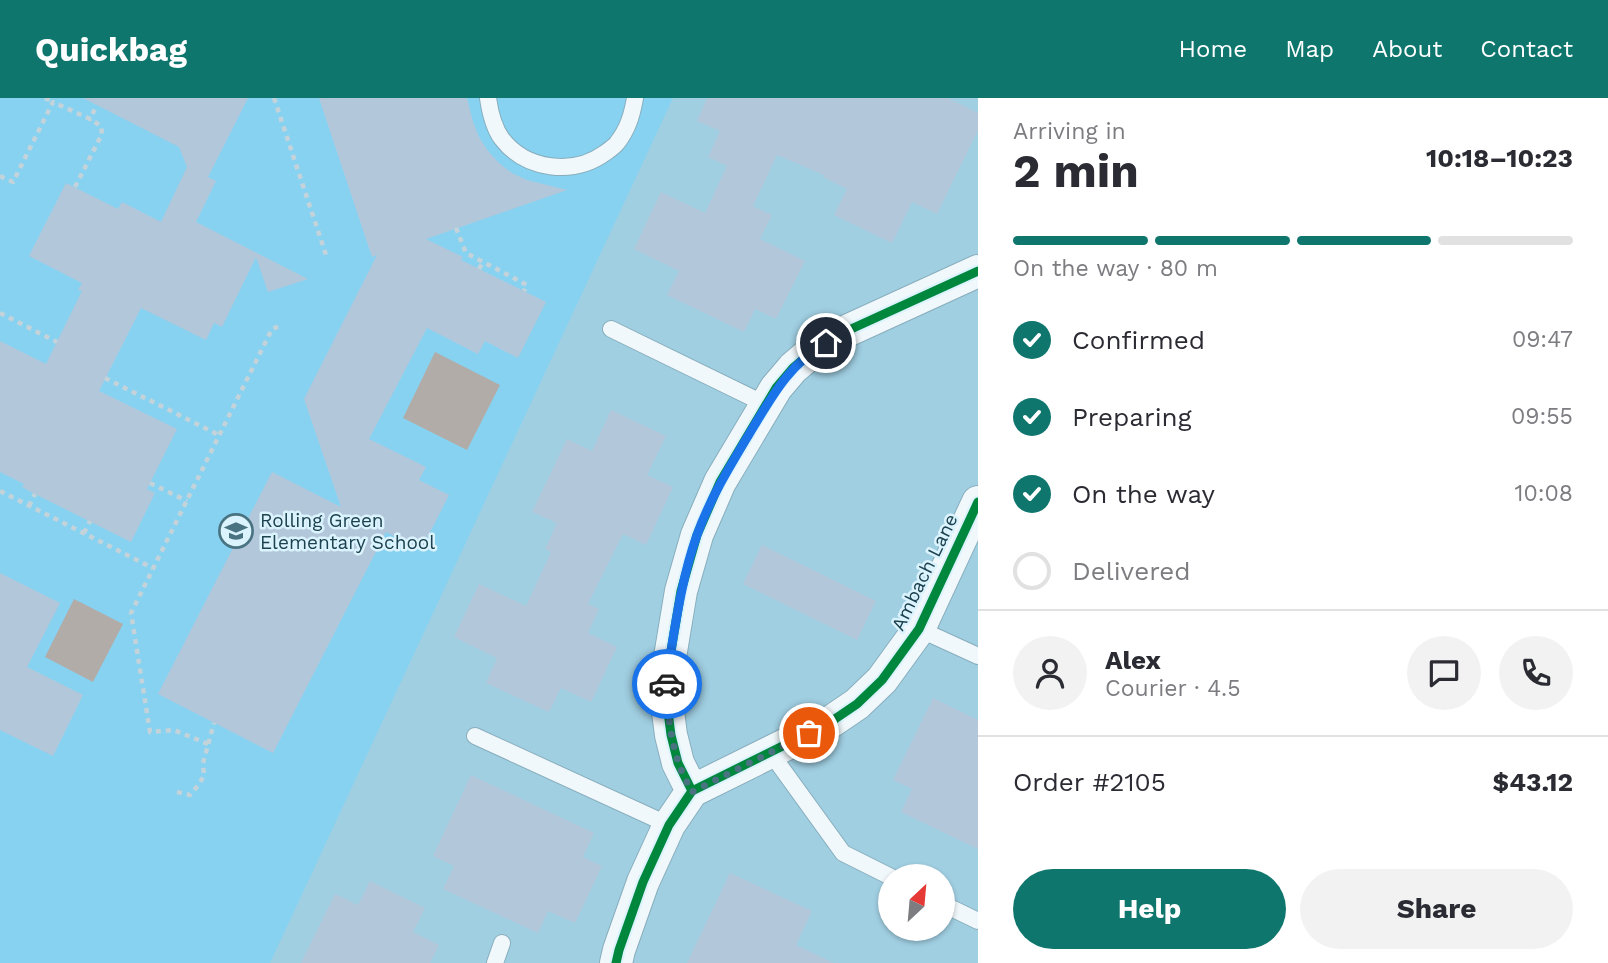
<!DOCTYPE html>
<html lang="en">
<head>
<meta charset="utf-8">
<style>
	body { margin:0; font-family:"Work Sans",sans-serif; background:#f2f2f3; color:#2b2b33; height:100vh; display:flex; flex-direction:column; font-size:26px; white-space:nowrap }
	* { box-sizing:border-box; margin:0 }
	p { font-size:23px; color:#7c7c81 }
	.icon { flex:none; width:38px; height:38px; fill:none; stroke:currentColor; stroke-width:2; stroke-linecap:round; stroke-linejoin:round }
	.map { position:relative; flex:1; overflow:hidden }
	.drawer { display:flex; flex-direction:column; background:#fff; width:630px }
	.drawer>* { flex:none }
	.needle { width:46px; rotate:26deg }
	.tools { position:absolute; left:878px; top:766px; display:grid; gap:14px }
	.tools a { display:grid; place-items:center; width:77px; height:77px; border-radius:50%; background:#fff; box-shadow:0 2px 5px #0004; font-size:35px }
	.pin { position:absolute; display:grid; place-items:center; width:60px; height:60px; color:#fff; margin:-30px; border:4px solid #fff; border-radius:50%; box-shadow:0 2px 7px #0007 }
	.courier { position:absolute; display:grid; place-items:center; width:70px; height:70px; margin:-35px; border:5px solid #1a73e8; border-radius:50%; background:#fff; color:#222; box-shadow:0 2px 9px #0007 }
	.overview em { font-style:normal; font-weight:700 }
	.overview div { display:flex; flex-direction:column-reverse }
	.overview { display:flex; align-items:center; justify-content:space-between; height:119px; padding:0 35px }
	h1 { font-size:46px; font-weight:700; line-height:52px }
	.bar { display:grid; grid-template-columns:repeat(4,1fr); gap:10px 7px; align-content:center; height:84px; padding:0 35px }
	.bar i { height:9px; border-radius:5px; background:#e1e1e2 }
	.bar .active { background:#0f766e }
	.bar p { grid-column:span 4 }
	.line { display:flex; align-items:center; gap:18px; padding:0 35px; border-top:2px solid #e1e1e2 }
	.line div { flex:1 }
	.round { display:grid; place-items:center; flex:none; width:74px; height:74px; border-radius:37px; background:#f2f2f3 }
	ol { padding:0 35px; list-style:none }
	li { display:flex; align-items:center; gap:21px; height:77px }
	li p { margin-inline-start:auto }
	li .icon { padding:7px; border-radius:50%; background:#0f766e; color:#fff; stroke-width:4 }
	li:last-child { color:#7c7c81 }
	li i { width:38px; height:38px; border:4px solid #e1e1e2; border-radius:50% }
	.cta { display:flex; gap:14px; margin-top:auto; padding:14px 35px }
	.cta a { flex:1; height:80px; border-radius:42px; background:#0f766e; color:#fff; font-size:28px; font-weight:700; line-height:80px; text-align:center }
	.cta a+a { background:#f2f2f3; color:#2b2b33 }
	header { display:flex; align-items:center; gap:42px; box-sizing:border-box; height:98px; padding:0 35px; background:#0f766e; color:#fff }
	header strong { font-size:33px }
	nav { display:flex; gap:38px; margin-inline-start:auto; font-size:24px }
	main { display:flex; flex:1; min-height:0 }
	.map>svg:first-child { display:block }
	.built { fill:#87d2f0 }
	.green { fill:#b2aca9 }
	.building { fill:#b3c7db }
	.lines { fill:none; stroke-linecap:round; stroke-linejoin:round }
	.lane-casing { stroke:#88aebd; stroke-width:18 }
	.street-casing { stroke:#88aebd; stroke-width:34 }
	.path { stroke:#c4d3da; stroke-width:4.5; stroke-dasharray:5 5; stroke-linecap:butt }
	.lane { stroke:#f1f8fb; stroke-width:16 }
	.street { stroke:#f1f8fb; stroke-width:32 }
	.cycleway-casing { stroke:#dbf3fd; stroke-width:13 }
	.cycleway { stroke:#00873e; stroke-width:9 }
	.done { stroke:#4a7382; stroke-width:7; stroke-dasharray:0 12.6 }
	.route { stroke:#1a73e8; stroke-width:9 }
	.labels { text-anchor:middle; stroke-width:5; stroke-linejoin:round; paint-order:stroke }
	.poi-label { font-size:19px; fill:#1c414f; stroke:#dbf3fd; text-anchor:start }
	.street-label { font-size:19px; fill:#1c414f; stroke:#dbf3fd }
</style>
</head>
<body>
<header>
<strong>Quickbag</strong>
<nav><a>Home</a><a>Map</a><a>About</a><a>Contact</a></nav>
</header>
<main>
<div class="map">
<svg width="978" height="865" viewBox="0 0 978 865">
	<rect width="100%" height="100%" fill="#a0cfe2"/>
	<!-- built -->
	<path class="built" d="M 0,0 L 673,0 L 270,865 L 0,865 Z"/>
	<!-- green -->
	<path class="green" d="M 435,254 L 500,287 L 467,352 L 403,320 Z
		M 74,501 L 123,526 L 93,584 L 45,559 Z"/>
	<!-- building -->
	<path class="building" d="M 83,0 L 248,0 L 208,79 L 216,83 L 196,124 L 308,181 L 268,194 L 256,159 L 222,229 L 214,225 L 206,242 L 141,210 L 99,293 L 177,331 L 147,391 L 155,395 L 131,444 L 35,396 L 22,389 L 24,386 L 0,374 L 0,243 L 46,266 L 82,193 L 78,192 L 82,185 L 29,158 L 66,85 L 118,111 L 122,104 L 161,124 L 187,69 L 179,49 Z
		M 319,0 L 467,0 L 473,24 L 479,39 L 488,53 L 499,65 L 512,75 L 527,82 L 567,92 L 426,141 L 463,159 L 461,162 L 546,204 L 518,260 L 485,243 L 478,256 L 427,230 L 369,341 L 426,369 L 419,382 L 449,397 L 421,452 L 386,434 L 273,655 L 158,596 L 272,374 L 341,409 L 304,301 L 377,157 L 372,159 Z
		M 707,0 L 948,0 L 978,15 L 978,32 L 937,116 L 912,104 L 892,145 L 834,117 L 847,91 L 823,79 L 824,77 L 777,57 L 753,108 L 772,117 L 760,141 L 805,163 L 776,221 L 755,211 L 744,234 L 667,197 L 679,173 L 634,151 L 661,94 L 705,115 L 727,68 L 708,59 L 720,33 L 697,23 Z
		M 611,312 L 666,338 L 647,377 L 673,389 L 646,447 L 623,436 L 588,506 L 599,511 L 588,535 L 617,549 L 591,604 L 561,590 L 549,614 L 486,585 L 497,560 L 454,539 L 479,486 L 526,508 L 551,454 L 545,451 L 557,425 L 532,414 L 567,341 L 592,353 Z
		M 762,447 L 876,503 L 857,542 L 743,486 Z
		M 0,475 L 60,505 L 27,569 L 83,597 L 53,658 L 0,632 Z
		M 933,600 L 978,622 L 978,751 L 901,714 L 912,691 L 893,682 Z
		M 471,677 L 594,735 L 583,759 L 602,768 L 575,825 L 548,813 L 538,835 L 443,791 L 454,768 L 433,758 Z
		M 730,775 L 812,813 L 796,847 L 834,865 L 687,865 Z
		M 370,783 L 425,810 L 413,834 L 439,847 L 430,865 L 301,865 L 335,796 L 358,807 Z"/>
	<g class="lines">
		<!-- lane casing -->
		<g class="lane-casing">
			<path id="lane" d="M 488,0 C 490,14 493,29 502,41 C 526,72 573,78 605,55 C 609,52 614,49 617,45 C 628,31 632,17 635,0
				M 611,231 L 767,307
				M 919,531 L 978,558
				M 475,638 L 669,727
				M 770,654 L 843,755 L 891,779
				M 943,806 L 978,823
				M 495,865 L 502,845"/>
		</g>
		<!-- street casing -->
		<g class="street-casing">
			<path id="street" d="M 692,693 L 678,665 L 671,637 L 667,606 L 667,577 L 681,493 L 697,437 L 720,384 L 776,290 L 793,270 L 814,252 L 838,237 L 978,173
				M 616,865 L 619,852 L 643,784 L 669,727 L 692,693 L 829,625 L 857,606 L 882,582 L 919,531 L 978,404"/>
		</g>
		<!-- path -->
		<path class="path" d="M 45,0 L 53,4
			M 274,0 L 326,157
			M 0,78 L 13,84 L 53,4 L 90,21 L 97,7
			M 75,89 L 102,36 L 101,28 L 90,21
			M 456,130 L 466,155 L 527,187 L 524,193
			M 479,171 L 483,164
			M 0,215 L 57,244
			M 105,280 L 219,337
			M 150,385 L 187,403
			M 0,393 L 153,470
			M 29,408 L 35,396
			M 84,435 L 90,423
			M 208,646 L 174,632 L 150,634 L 131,515 L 272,231 L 280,228
			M 177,694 L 190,697 L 200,685 L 204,677 L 203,665 L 214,625"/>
		<!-- lane -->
		<use href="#lane" class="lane"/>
		<!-- street -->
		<use href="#street" class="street"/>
		<!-- cycleway casing -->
		<g class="cycleway-casing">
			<path id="cycleway" d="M 692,693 L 678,665 L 671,637 L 667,606 L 667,577 L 681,493 L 697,437 L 720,384 L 776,290 L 793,270 L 814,252 L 838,237 L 978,173
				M 616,865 L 619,852 L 643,784 L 669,727 L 692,693 L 829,625 L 857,606 L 882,582 L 919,531 L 978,404"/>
		</g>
		<!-- cycleway -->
		<use href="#cycleway" class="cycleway"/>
	</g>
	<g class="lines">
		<!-- done -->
		<path class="done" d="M 667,586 C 667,612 670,638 678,663 C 681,674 687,684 692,694 L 809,635"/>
		<!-- route -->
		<path class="route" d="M 667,586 L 667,577 C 675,530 681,482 697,437 C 711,398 733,363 754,328 C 774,295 791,265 826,245"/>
	</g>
	<!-- icons -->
	<defs>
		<g id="school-ring" transform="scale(1.75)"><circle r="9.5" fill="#dbf3fd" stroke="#4a7382" stroke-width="1.5"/><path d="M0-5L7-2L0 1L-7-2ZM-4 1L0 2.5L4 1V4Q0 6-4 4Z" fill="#4a7382"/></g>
	</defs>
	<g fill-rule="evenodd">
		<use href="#school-ring" x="236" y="433"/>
	</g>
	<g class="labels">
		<!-- poi labels -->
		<g class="poi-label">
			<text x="260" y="429">Rolling Green<tspan x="260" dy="22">Elementary School</tspan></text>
		</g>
		<!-- street labels -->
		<g class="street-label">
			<text transform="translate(924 474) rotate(-64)" y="7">Ambach Lane</text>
		</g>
	</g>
</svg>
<div class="tools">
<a><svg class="needle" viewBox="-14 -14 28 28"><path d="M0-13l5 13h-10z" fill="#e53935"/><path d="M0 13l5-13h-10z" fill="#7c7c81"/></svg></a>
</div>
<div class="pin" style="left:809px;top:635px;background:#ea580c"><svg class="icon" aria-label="bag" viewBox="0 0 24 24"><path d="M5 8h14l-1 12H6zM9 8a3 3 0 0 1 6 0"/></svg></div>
<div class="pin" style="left:826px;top:245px;background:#1f2937"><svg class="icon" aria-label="home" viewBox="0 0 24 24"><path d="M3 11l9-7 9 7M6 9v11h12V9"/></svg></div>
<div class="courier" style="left:667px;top:586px"><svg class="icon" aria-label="car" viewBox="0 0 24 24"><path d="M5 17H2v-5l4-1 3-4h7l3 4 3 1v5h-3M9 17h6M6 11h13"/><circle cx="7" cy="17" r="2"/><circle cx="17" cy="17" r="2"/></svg></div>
</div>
<section class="drawer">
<div class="overview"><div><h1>2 min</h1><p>Arriving in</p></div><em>10:18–10:23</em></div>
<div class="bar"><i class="active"></i><i class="active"></i><i class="active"></i><i></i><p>On the way · 80 m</p></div>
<ol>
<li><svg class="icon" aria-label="check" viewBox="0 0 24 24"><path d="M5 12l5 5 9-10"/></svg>Confirmed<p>09:47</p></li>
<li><svg class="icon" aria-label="check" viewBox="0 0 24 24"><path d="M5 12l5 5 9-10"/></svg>Preparing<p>09:55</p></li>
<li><svg class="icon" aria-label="check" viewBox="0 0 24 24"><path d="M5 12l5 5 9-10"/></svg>On the way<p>10:08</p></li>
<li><i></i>Delivered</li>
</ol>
<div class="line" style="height:126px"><a class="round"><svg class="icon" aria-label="person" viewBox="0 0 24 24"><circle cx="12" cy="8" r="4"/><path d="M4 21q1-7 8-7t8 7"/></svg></a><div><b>Alex</b><p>Courier · 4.5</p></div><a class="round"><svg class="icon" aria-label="chat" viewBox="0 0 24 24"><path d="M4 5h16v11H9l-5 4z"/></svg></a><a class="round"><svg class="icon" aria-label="phone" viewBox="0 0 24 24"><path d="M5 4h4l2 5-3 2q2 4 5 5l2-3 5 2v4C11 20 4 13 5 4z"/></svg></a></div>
<div class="line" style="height:91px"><div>Order #2105</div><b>$43.12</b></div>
<div class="cta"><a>Help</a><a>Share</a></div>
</section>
</main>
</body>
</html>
